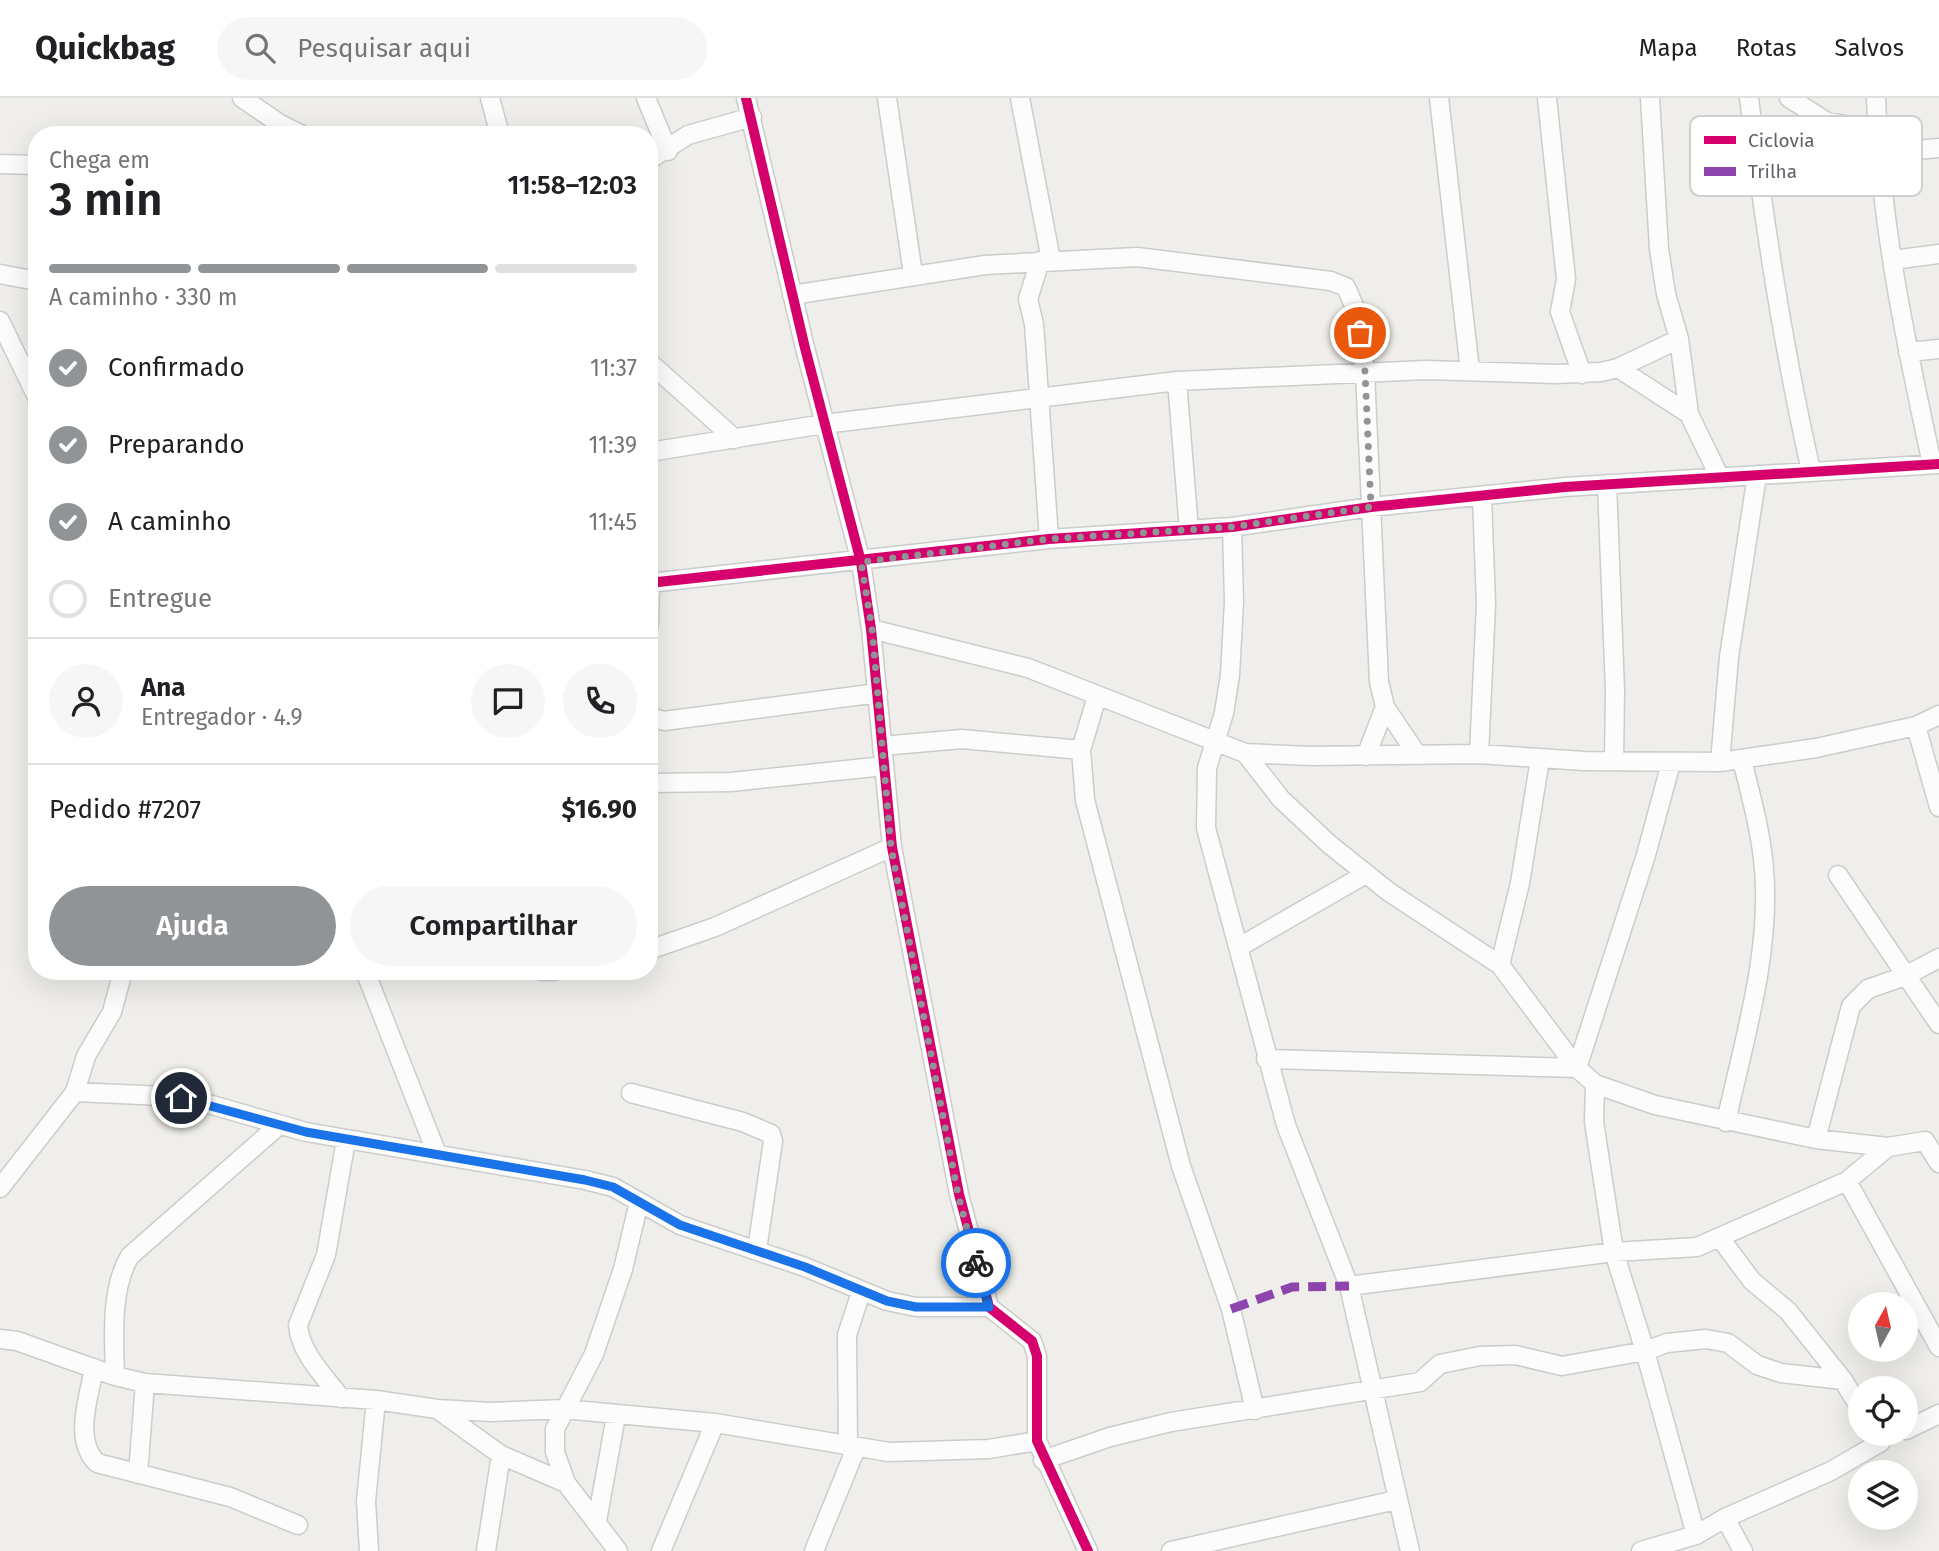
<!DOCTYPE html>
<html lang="pt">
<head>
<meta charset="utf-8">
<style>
	body { margin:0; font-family:"Fira Sans",sans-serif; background:#f6f6f6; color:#202124; height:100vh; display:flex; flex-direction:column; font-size:26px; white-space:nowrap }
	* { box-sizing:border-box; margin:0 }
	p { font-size:23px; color:#757577 }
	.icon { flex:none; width:38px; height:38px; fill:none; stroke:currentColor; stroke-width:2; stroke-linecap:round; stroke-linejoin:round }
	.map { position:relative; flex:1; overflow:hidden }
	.details { position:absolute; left:28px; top:28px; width:630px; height:854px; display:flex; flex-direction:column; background:#fff; border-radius:28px; box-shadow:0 7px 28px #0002 }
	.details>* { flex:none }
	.needle { width:46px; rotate:8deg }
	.fabs { position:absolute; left:1848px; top:1194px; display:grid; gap:14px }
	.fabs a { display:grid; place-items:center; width:70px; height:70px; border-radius:50%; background:#fff; box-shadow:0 7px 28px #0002; font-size:35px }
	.pin { position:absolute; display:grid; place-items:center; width:60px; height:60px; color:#fff; margin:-30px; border:4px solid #fff; border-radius:50%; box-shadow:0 2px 7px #0007 }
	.courier { position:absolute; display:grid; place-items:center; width:70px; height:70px; margin:-35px; border:5px solid #1a73e8; border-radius:50%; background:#fff; color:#222; box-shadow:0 2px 9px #0007 }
	.head em { font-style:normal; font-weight:600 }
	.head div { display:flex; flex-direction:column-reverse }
	.head { display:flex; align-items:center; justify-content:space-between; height:119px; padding:0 21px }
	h1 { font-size:46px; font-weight:600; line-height:52px }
	.bar { display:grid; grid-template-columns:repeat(4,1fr); gap:10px 7px; align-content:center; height:84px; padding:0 21px }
	.bar i { height:9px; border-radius:5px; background:#e0e0e0 }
	.bar .on { background:#919496 }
	.bar p { grid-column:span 4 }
	.line { display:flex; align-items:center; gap:18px; padding:0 21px; border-top:2px solid #e0e0e0 }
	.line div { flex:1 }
	.round { display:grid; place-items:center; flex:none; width:74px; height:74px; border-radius:37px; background:#f6f6f6 }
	ol { padding:0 21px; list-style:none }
	li { display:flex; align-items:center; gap:21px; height:77px }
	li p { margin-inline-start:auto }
	li .icon { padding:7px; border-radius:50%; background:#919496; color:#fff; stroke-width:4 }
	li:last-child { color:#757577 }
	li i { width:38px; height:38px; border:4px solid #e0e0e0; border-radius:50% }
	.cta { display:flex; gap:14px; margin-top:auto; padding:14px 21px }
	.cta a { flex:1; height:80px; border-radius:42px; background:#919496; color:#fff; font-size:28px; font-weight:600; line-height:80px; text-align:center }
	.cta a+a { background:#f6f6f6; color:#202124 }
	header { display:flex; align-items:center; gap:42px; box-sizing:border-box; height:98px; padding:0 35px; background:#fff; border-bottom:2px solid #e0e0e0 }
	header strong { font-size:33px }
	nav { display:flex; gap:38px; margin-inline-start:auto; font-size:24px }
	.search { width:490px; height:63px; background:#f6f6f6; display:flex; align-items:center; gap:18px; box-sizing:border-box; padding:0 24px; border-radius:38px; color:#757577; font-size:26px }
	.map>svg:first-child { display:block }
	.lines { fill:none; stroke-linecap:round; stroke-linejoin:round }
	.minor-casing { stroke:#cbcccc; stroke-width:21 }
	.minor { stroke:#fdfcfc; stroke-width:18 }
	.quiet { stroke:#8e44ad; stroke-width:9; stroke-dasharray:18 9; stroke-linecap:butt }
	.cycleway-casing { stroke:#fff; stroke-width:15 }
	.cycleway { stroke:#d6006c; stroke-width:10 }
	.done { stroke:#919496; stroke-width:7; stroke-dasharray:0 12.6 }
	.route { stroke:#1a73e8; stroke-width:9 }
	.key { fill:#fff; stroke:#cfd0d2; stroke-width:2 }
	.key-label { font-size:19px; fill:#5f6368 }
</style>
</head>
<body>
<header>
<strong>Quickbag</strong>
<div class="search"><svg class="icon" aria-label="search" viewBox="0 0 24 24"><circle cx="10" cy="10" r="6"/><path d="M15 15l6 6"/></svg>Pesquisar aqui</div>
<nav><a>Mapa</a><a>Rotas</a><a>Salvos</a></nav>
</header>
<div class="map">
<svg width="1939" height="1453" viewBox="0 0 1939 1453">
	<rect width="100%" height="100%" fill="#efeeea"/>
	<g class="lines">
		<!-- minor casing -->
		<g class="minor-casing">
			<path id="minor" d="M 242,0 L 280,26 L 302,37
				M 490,0 L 500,37
				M 646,0 L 668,53
				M 746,0 L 805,250 L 861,464 L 871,531 L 892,749 L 959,1096 L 989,1209 L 1032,1243 L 1037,1258 L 1037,1343 L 1088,1453
				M 887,0 L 913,176
				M 1020,0 L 1051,162
				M 1439,0 L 1470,273
				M 1547,0 L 1566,181 L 1560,214 L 1582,276
				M 1650,0 L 1659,151 L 1666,196 L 1679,241 L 1689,316 L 1720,380
				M 1749,0 C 1764,126 1783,249 1811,373
				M 1789,0 L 1827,24 L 1877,32
				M 1876,0 C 1880,124 1906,246 1932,366
				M 1880,55 L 1939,50
				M 649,62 L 688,37 L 752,19
				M 0,66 L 37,67
				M 1893,162 L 1939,156
				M 1040,163 L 1028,201 L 1034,226 L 1049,441
				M 0,176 L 37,183
				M 792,197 L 985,167 L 1137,159 L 1331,183 L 1346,189 L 1357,215 L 1365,274 L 1379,584 L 1385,609 L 1416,655
				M 0,223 L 37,299
				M 1908,254 L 1939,251
				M 649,264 L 735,341
				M 1618,270 L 1689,316
				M 1177,283 L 1189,432
				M 649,354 L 824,326 L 1177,283 L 1426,272 L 1555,276 L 1601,274 L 1618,270 L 1679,241
				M 1607,386 L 1615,592 L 1614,663
				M 1232,429 L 1234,504 L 1230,577 L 1224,615 L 1207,670 L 1206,730 L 1286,1027 L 1349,1188 L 1410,1453
				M 649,485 L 1049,441 L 1232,429 L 1371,409 L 1565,389 L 1939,366
				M 649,525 L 650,485
				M 871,531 L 1028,570 L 1245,655 L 1281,701 L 1329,746 L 1389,794 L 1500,867 L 1577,970 L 1595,986 L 1655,1007 L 1816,1041 L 1888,1049 L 1925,1043 L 1939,1065
				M 1097,598 L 1081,652 L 1085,702 L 1181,1068 L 1231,1211 L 1255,1312
				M 649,615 L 651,619 L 664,623 L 878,595
				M 1916,628 L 1939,709
				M 882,648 L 962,641 L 1081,652
				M 1245,655 L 1310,658 L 1479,656 L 1584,663 L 1720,664 L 1816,650 L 1916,628 L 1939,617
				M 1479,656 L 1486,506 L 1482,399
				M 1366,658 L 1385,609
				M 1720,664 L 1729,559 L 1757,377
				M 649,685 L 731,684 L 884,668
				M 1838,777 L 1939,926
				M 1239,849 L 1366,776
				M 649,852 L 715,829 L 892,749
				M 1500,867 L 1520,785 L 1540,661
				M 365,873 L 437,1056
				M 542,873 L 554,873
				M 1266,961 L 1577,970 L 1646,757 L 1671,665
				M 1595,986 L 1594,1024 L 1614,1154 L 1645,1253 L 1696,1437
				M 75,994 L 164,998 L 198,1003 L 306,1034 L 585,1082 L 613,1089 L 680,1127 L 805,1169 L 887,1203 L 916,1209 L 989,1209
				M 631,995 L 743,1024 L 771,1036 L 773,1043 L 757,1152
				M 1726,1024 C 1744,942 1771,855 1764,771 C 1761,734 1751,698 1742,662
				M 1816,1041 L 1851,908 L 1868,891 L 1905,878 L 1939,860
				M 1847,1083 L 1939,1249
				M 0,1090 L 75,994 L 86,958 L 112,914 L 123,873
				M 1720,1140 L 1752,1183 L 1788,1213 L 1843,1282
				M 1349,1188 L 1614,1154 L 1697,1149 L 1847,1083 L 1888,1049
				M 0,1241 L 17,1243 L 115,1278 L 145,1285 L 376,1302 L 437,1311 L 491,1314 L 563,1311 L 715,1325 L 889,1354 L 989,1351 L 1037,1343
				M 94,1270 C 89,1300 73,1342 97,1365 L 230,1399 L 298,1427
				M 115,1278 C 114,1242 110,1190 130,1158 L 278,1028
				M 341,1300 C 325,1279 300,1255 298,1227 L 326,1157 L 346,1042
				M 437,1311 L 501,1357 L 566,1385 L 618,1453
				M 1906,1332 L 1939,1316
				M 848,1349 L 847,1237 L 861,1194
				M 1043,1362 L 1110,1339 L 1171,1324 L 1420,1284 L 1440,1266 L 1480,1258 L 1515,1257 L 1562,1268 L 1645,1253 L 1667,1245 L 1706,1241 L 1728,1245 L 1757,1267 L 1781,1275 L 1843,1282 L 1860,1310
				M 138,1376 L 145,1285
				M 566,1385 L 555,1354 L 555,1331 L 594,1256 L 623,1171 L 639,1104
				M 1725,1420 L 1743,1453
				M 597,1423 L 616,1318
				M 369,1453 L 366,1403 L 376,1302
				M 486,1453 L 501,1357
				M 661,1453 L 715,1325
				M 814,1453 L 856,1350
				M 1171,1453 L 1396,1402
				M 1641,1453 L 1696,1437 L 1725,1420 L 1831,1373 L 1881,1344"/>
		</g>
		<!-- minor -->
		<use href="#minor" class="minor"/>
		<!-- quiet -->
		<path class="quiet" d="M 1231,1211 L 1292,1189 L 1349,1188"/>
		<!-- cycleway casing -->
		<g class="cycleway-casing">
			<path id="cycleway" d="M 746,0 L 805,250 L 861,464 L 871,531 L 892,749 L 959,1096 L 989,1209 L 1032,1243 L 1037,1258 L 1037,1343 L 1088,1453
				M 649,485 L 1049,441 L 1232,429 L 1371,409 L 1565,389 L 1939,366"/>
		</g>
		<!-- cycleway -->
		<use href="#cycleway" class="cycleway"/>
	</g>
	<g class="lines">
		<!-- done -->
		<path class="done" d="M 976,1165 L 958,1096 L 891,749 L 872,531 L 861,464 L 1049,441 L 1232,429 L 1371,409 L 1365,274 L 1360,235"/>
		<!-- route -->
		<path class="route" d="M 181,1000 L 306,1034 L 585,1082 L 613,1089 L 680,1127 L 805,1169 L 887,1203 L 916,1209 L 989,1209 L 976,1165"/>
	</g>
	<!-- legend -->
	<rect x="1690" y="18" width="232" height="80" rx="10" class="key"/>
	<rect x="1704" y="38" width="32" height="8" fill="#d6006c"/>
	<rect x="1704" y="69" width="32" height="9" fill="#8e44ad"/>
	<g class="key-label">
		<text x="1748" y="49">Ciclovia</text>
		<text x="1748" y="80">Trilha</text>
	</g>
</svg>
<div class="fabs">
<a><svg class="needle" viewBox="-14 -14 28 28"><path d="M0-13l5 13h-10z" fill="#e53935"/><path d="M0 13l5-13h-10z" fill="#757577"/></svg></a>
<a><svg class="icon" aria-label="locate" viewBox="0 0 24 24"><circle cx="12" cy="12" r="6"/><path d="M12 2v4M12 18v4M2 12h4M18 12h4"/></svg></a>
<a><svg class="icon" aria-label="layers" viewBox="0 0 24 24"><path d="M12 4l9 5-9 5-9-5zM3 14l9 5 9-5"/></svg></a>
</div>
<div class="pin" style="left:1360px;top:235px;background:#ea580c"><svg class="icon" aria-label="bag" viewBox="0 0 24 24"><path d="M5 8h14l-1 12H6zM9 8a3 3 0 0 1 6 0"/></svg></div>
<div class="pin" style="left:181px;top:1000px;background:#1f2937"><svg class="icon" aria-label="home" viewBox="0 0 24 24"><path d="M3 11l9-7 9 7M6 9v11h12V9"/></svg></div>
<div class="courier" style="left:976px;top:1165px"><svg class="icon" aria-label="bike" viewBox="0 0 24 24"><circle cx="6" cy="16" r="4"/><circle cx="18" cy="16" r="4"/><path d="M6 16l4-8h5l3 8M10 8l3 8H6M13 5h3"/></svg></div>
<section class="details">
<div class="head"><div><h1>3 min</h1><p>Chega em</p></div><em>11:58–12:03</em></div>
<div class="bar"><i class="on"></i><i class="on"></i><i class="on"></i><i></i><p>A caminho · 330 m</p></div>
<ol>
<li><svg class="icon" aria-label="check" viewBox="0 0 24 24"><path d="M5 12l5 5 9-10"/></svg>Confirmado<p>11:37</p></li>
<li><svg class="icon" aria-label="check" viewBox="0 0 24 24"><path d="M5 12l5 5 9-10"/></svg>Preparando<p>11:39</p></li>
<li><svg class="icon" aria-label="check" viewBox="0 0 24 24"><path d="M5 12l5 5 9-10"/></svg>A caminho<p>11:45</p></li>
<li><i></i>Entregue</li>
</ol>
<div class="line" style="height:126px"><a class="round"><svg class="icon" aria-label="person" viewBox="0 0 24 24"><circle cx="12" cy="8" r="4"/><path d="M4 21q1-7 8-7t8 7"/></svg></a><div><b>Ana</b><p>Entregador · 4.9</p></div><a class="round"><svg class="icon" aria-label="chat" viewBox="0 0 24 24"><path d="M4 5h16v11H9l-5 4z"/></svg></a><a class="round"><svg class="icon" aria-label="phone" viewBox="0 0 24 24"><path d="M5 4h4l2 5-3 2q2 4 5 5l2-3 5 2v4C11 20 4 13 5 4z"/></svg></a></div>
<div class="line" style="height:91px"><div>Pedido #7207</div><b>$16.90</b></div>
<div class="cta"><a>Ajuda</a><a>Compartilhar</a></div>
</section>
</div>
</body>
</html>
